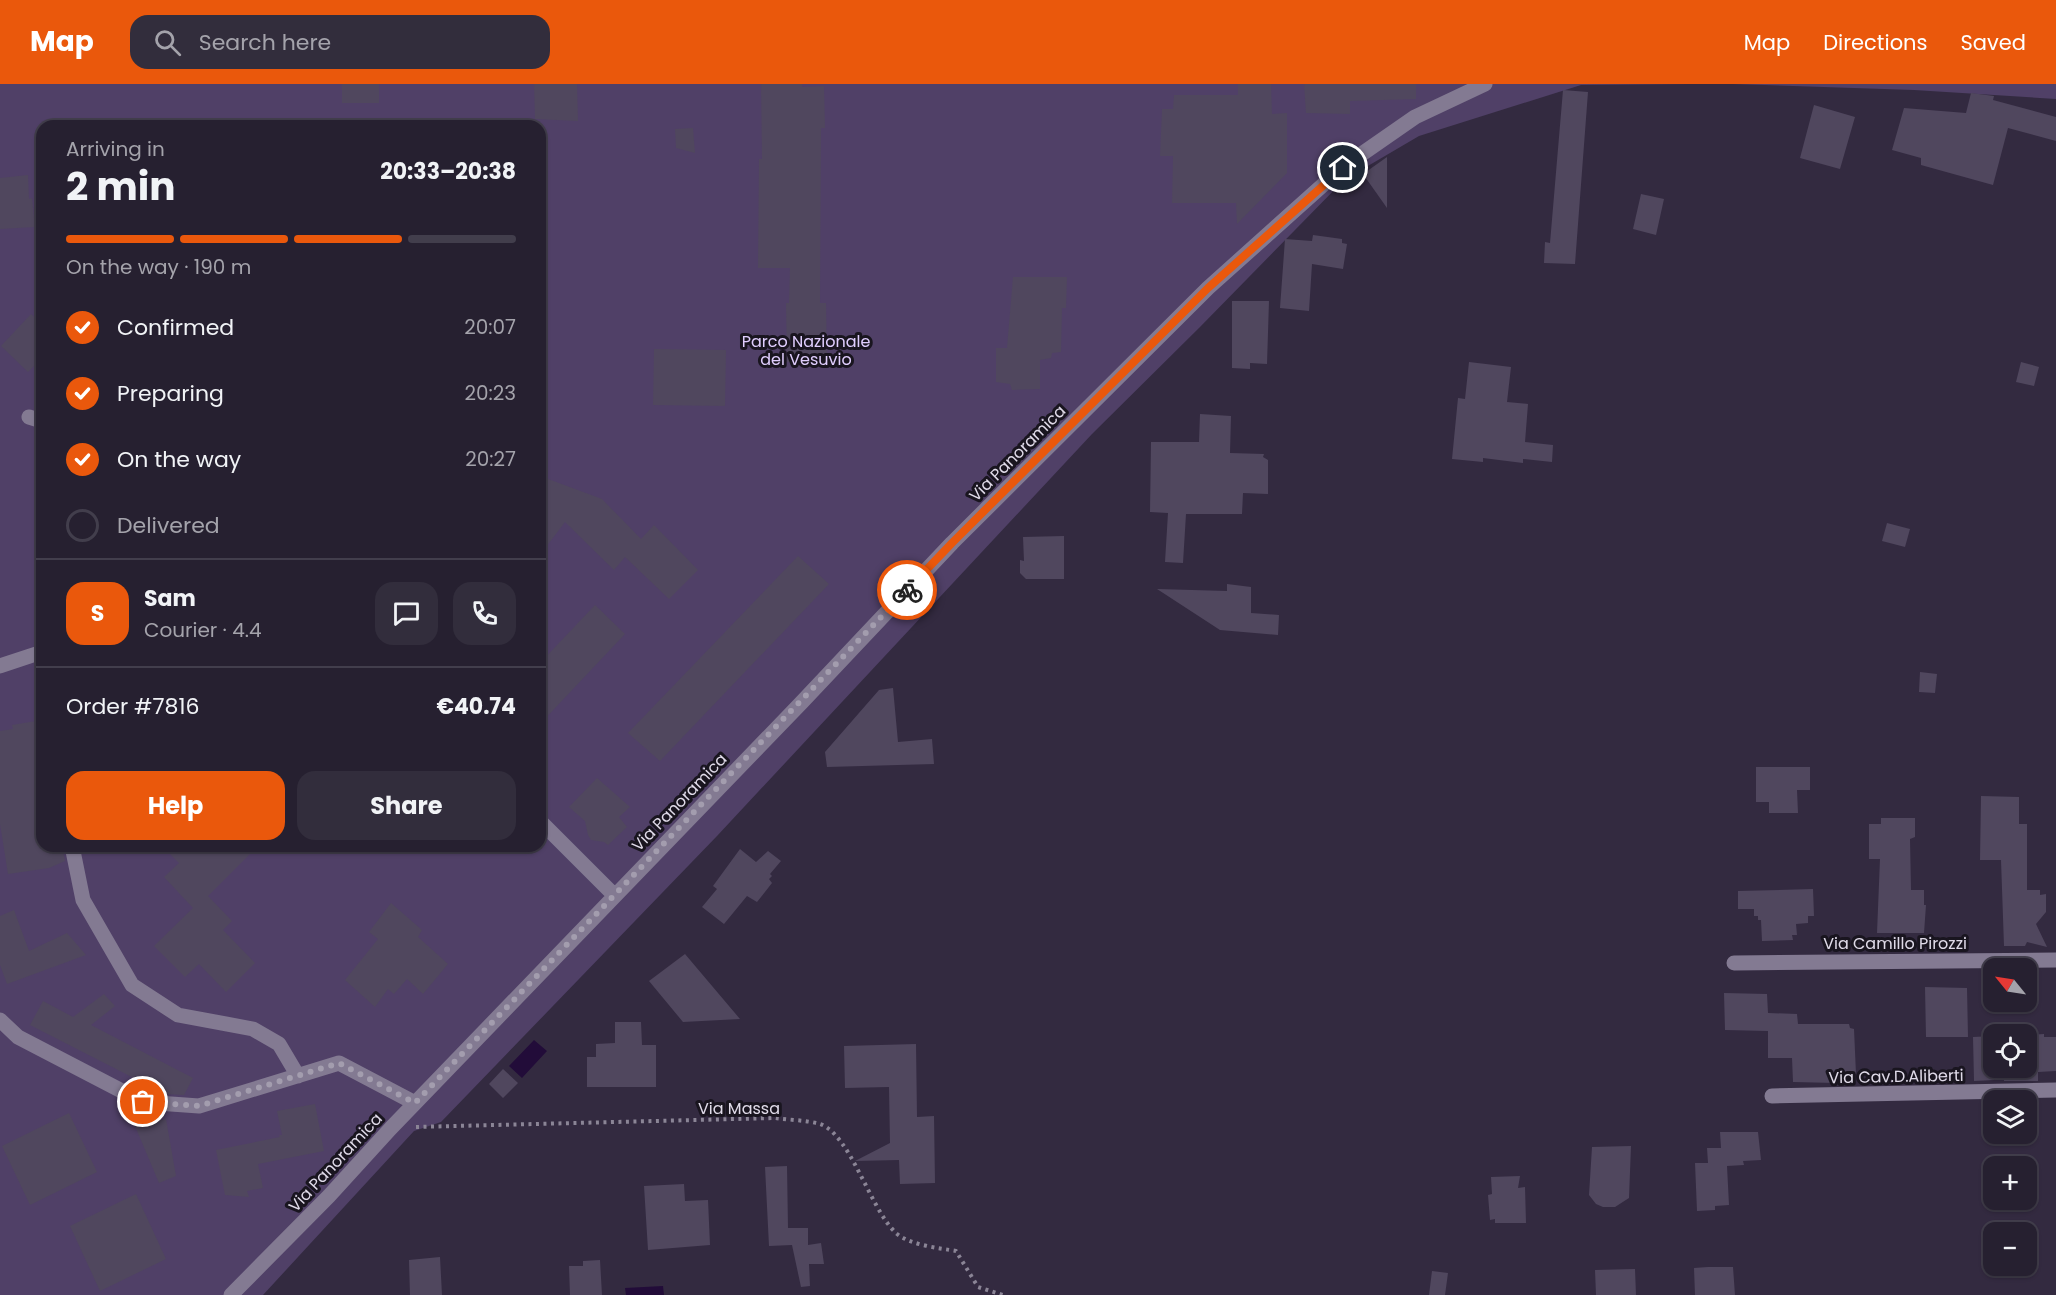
<!DOCTYPE html>
<html lang="en">
<head>
<meta charset="utf-8">
<style>
	body { margin:0; font-family:Poppins,sans-serif; background:#322d3c; color:#f1f3f6; height:100vh; display:flex; flex-direction:column; font-size:22px; white-space:nowrap }
	* { box-sizing:border-box; margin:0 }
	p { font-size:20px; color:#a4a3ab }
	.icon { flex:none; width:33px; height:33px; fill:none; stroke:currentColor; stroke-width:2; stroke-linecap:round; stroke-linejoin:round }
	.map { position:relative; flex:1; overflow:hidden }
	.sheet { position:absolute; left:36px; top:36px; width:510px; height:732px; display:flex; flex-direction:column; background:#262030; border-radius:18px; box-shadow:0 2px 4px #0004,0 0 0 2px #423e4c }
	.sheet>* { flex:none }
	.needle { width:39px; rotate:300deg }
	.buttons { position:absolute; left:1983px; top:874px; display:grid; gap:12px }
	.buttons a { display:grid; place-items:center; width:54px; height:54px; border-radius:12px; background:#262030; box-shadow:0 2px 4px #0004,0 0 0 2px #423e4c; font-size:30px }
	.pin { position:absolute; display:grid; place-items:center; width:51px; height:51px; color:#fff; margin:-26px; border:3px solid #fff; border-radius:50%; box-shadow:0 2px 6px #0007 }
	.courier { position:absolute; display:grid; place-items:center; width:60px; height:60px; margin:-30px; border:4px solid #ea580c; border-radius:50%; background:#fff; color:#222; box-shadow:0 2px 8px #0007 }
	.head em { font-style:normal; font-weight:700 }
	.head div { display:flex; flex-direction:column-reverse }
	.head { display:flex; align-items:center; justify-content:space-between; height:102px; padding:0 30px }
	h1 { font-size:39px; font-weight:700; line-height:45px }
	.bar { display:grid; grid-template-columns:repeat(4,1fr); gap:9px 6px; align-content:center; height:72px; padding:0 30px }
	.bar i { height:8px; border-radius:4px; background:#423e4c }
	.bar .active { background:#ea580c }
	.bar p { grid-column:span 4 }
	.line { display:flex; align-items:center; gap:15px; padding:0 30px; border-top:2px solid #423e4c }
	.line div { flex:1 }
	.round { display:grid; place-items:center; flex:none; width:63px; height:63px; border-radius:18px; background:#322d3c }
	ol { padding:0 30px; list-style:none }
	li { display:flex; align-items:center; gap:18px; height:66px }
	li p { margin-inline-start:auto }
	li .icon { padding:6px; border-radius:50%; background:#ea580c; color:#fff; stroke-width:4 }
	li:last-child { color:#a4a3ab }
	li i { width:33px; height:33px; border:3px solid #423e4c; border-radius:50% }
	.cta { display:flex; gap:12px; margin-top:auto; padding:12px 30px }
	.cta a { flex:1; height:69px; border-radius:18px; background:#ea580c; color:#fff; font-size:24px; font-weight:700; line-height:69px; text-align:center }
	.cta a+a { background:#322d3c; color:#f1f3f6 }
	header { display:flex; align-items:center; gap:36px; box-sizing:border-box; height:84px; padding:0 30px; background:#ea580c; color:#fff }
	header strong { font-size:28px }
	nav { display:flex; gap:33px; margin-inline-start:auto; font-size:21px }
	.search { width:420px; height:54px; background:#322d3c; display:flex; align-items:center; gap:15px; box-sizing:border-box; padding:0 21px; border-radius:18px; color:#a4a3ab; font-size:22px }
	.map>svg:first-child { display:block }
	.park { fill:#504067; fill-rule:evenodd }
	.water { fill:#220c39 }
	.building { fill:#50475e }
	.lines { fill:none; stroke-linecap:round; stroke-linejoin:round }
	.path { stroke:#8b8596; stroke-width:4; stroke-dasharray:3 4.5; stroke-linecap:butt }
	.minor { stroke:#837a92; stroke-width:15 }
	.done { stroke:#a39dae; stroke-width:6; stroke-dasharray:0 10.8 }
	.route { stroke:#ea580c; stroke-width:8 }
	.labels { text-anchor:middle; stroke-width:6; stroke-linejoin:round; paint-order:stroke }
	.park-label { font-size:16px; fill:#e0cefe; stroke:#19151f }
	.street-label { font-size:16px; fill:#e0dbe9; stroke:#19151f }
</style>
</head>
<body>
<header>
<strong>Map</strong>
<div class="search"><svg class="icon" aria-label="search" viewBox="0 0 24 24"><circle cx="10" cy="10" r="6"/><path d="M15 15l6 6"/></svg>Search here</div>
<nav><a>Map</a><a>Directions</a><a>Saved</a></nav>
</header>
<div class="map">
<svg width="2056" height="1211" viewBox="0 0 2056 1211">
	<rect width="100%" height="100%" fill="#332a40"/>
	<!-- park -->
	<path class="park" d="M 0,0 L 1690,0 L 1581,1 L 1419,52 L 1344,96 L 1200,243 L 1092,350 L 717,752 L 441,1038 L 414,1047 L 263,1211 L 0,1211 ZM 42,42 L 540,42 L 540,762 L 42,762 Z
		M 1733,0 L 2056,0 L 2056,15 L 1914,6 Z"/>
	<!-- water -->
	<path class="water" d="M 534,956 L 547,967 L 522,994 L 509,982 Z
		M 663,1202 L 664,1211 L 626,1211 L 625,1204 Z"/>
	<!-- building -->
	<path class="building" d="M 342,0 L 379,0 L 379,19 L 342,19 Z
		M 534,0 L 577,0 L 578,37 L 535,35 Z
		M 761,0 L 802,0 L 802,3 L 824,2 L 825,44 L 821,44 L 820,219 L 826,219 L 827,278 L 787,278 L 786,219 L 789,219 L 790,184 L 758,184 L 759,75 L 762,75 Z
		M 1238,0 L 1271,0 L 1272,30 L 1287,29 L 1287,89 L 1237,140 L 1236,119 L 1172,119 L 1173,72 L 1160,72 L 1162,25 L 1173,25 L 1174,11 L 1238,11 Z
		M 1304,0 L 1416,0 L 1416,15 L 1350,17 L 1350,30 L 1306,29 Z
		M 1563,6 L 1588,8 L 1575,180 L 1544,179 L 1545,158 L 1550,159 Z
		M 1971,9 L 1994,12 L 1993,16 L 2056,33 L 2056,57 L 2008,44 L 1993,101 L 1921,81 L 1921,74 L 1892,66 L 1904,24 L 1966,29 Z
		M 1814,21 L 1855,33 L 1840,85 L 1800,74 Z
		M 693,44 L 695,69 L 676,64 L 675,45 Z
		M 1387,73 L 1387,124 L 1363,90 Z
		M 28,91 L 29,115 L 32,114 L 35,143 L 0,145 L 0,94 Z
		M 1641,110 L 1664,115 L 1656,151 L 1633,145 Z
		M 1313,151 L 1342,155 L 1342,159 L 1347,160 L 1343,185 L 1312,180 L 1309,227 L 1280,224 L 1285,155 L 1312,157 Z
		M 1013,193 L 1067,193 L 1066,224 L 1062,224 L 1061,268 L 1052,269 L 1051,274 L 1040,276 L 1040,305 L 1012,306 L 1010,300 L 996,298 L 996,264 L 1007,264 Z
		M 1232,217 L 1269,217 L 1267,280 L 1250,279 L 1250,285 L 1232,284 Z
		M 31,230 L 42,240 L 42,274 L 28,288 L 1,262 Z
		M 654,265 L 726,266 L 725,322 L 653,321 Z
		M 1469,278 L 1511,283 L 1507,318 L 1528,320 L 1525,358 L 1553,361 L 1552,378 L 1523,375 L 1523,379 L 1483,374 L 1483,378 L 1452,375 L 1458,314 L 1465,315 Z
		M 2021,278 L 2039,283 L 2034,302 L 2016,298 Z
		M 1200,330 L 1231,332 L 1230,369 L 1264,370 L 1263,373 L 1268,376 L 1268,410 L 1243,409 L 1242,430 L 1186,430 L 1183,479 L 1165,478 L 1168,429 L 1150,428 L 1151,358 L 1199,358 Z
		M 540,392 L 602,415 L 641,455 L 654,441 L 698,486 L 669,515 L 625,473 L 614,486 L 565,438 L 540,471 Z
		M 1887,439 L 1910,445 L 1905,463 L 1882,457 Z
		M 1064,452 L 1064,495 L 1026,495 L 1020,489 L 1020,476 L 1024,477 L 1023,453 Z
		M 798,472 L 829,500 L 660,677 L 628,649 Z
		M 1227,500 L 1251,503 L 1251,529 L 1279,531 L 1278,551 L 1220,546 L 1157,505 L 1227,507 Z
		M 595,521 L 625,550 L 540,640 L 540,579 Z
		M 1920,588 L 1937,590 L 1935,609 L 1919,608 Z
		M 893,604 L 898,658 L 932,655 L 934,680 L 827,683 L 825,668 L 879,606 Z
		M 42,636 L 42,762 L 62,762 L 65,777 L 49,784 L 8,790 L 0,740 L 0,647 L 13,645 L 12,641 Z
		M 1756,683 L 1810,683 L 1810,706 L 1797,706 L 1798,729 L 1769,729 L 1769,718 L 1756,718 Z
		M 597,694 L 630,723 L 619,733 L 627,743 L 608,761 L 604,758 L 591,756 L 588,751 L 585,737 L 569,723 Z
		M 1981,712 L 2019,713 L 2019,740 L 2027,740 L 2027,806 L 2040,806 L 2040,811 L 2046,810 L 2046,828 L 2036,840 L 2047,863 L 2027,858 L 2025,862 L 2004,862 L 2001,776 L 1980,776 Z
		M 1881,734 L 1915,734 L 1915,753 L 1910,755 L 1911,806 L 1924,806 L 1924,821 L 1926,821 L 1924,849 L 1877,849 L 1880,775 L 1869,775 L 1869,740 L 1881,740 Z
		M 162,762 L 258,762 L 208,812 L 232,837 L 223,846 L 255,879 L 226,908 L 199,880 L 185,893 L 154,862 L 193,824 L 164,793 L 179,779 Z
		M 740,765 L 756,778 L 768,767 L 781,777 L 770,790 L 772,792 L 769,795 L 772,799 L 757,818 L 747,812 L 724,840 L 702,823 L 717,805 L 713,802 Z
		M 1813,805 L 1814,832 L 1808,832 L 1808,839 L 1796,840 L 1797,851 L 1792,851 L 1793,856 L 1762,857 L 1761,836 L 1758,836 L 1758,832 L 1754,832 L 1754,825 L 1738,825 L 1738,807 Z
		M 391,819 L 422,846 L 418,853 L 448,880 L 423,910 L 407,895 L 394,910 L 388,905 L 375,923 L 345,896 L 378,855 L 369,848 Z
		M 14,826 L 29,867 L 67,849 L 86,871 L 7,900 L 0,881 L 0,832 Z
		M 685,870 L 740,935 L 683,938 L 649,897 Z
		M 1925,903 L 1967,904 L 1968,953 L 1926,953 Z
		M 1724,909 L 1767,910 L 1768,929 L 1797,930 L 1798,940 L 1849,940 L 1850,944 L 1854,945 L 1856,990 L 1836,990 L 1836,999 L 1793,998 L 1792,974 L 1768,974 L 1768,947 L 1725,946 Z
		M 104,910 L 115,922 L 91,941 L 193,994 L 184,1011 L 165,1010 L 30,941 L 43,917 L 73,933 Z
		M 615,938 L 641,938 L 642,961 L 656,961 L 656,1003 L 587,1003 L 587,973 L 596,973 L 596,960 L 615,959 Z
		M 2044,950 L 2044,953 L 2056,953 L 2056,987 L 2038,988 L 2038,997 L 2004,997 L 2004,984 L 2026,984 L 2026,951 Z
		M 1994,952 L 1994,996 L 1974,997 L 1973,953 Z
		M 916,960 L 917,1033 L 934,1032 L 935,1099 L 900,1100 L 899,1076 L 855,1077 L 890,1059 L 889,1003 L 845,1004 L 844,962 Z
		M 503,985 L 518,999 L 503,1014 L 489,1000 Z
		M 315,1020 L 324,1067 L 258,1080 L 263,1104 L 247,1107 L 249,1113 L 225,1111 L 216,1066 L 280,1053 L 279,1051 L 282,1051 L 277,1027 Z
		M 69,1029 L 97,1088 L 30,1121 L 2,1062 Z
		M 166,1035 L 176,1092 L 159,1099 L 135,1042 Z
		M 1720,1048 L 1758,1048 L 1761,1076 L 1743,1077 L 1744,1081 L 1727,1082 L 1729,1121 L 1715,1122 L 1715,1126 L 1697,1127 L 1695,1079 L 1708,1079 L 1707,1064 L 1721,1064 Z
		M 1631,1062 L 1629,1114 L 1615,1123 L 1603,1123 L 1596,1120 L 1589,1111 L 1592,1063 Z
		M 787,1082 L 788,1144 L 808,1144 L 808,1161 L 821,1159 L 824,1180 L 809,1180 L 810,1202 L 801,1203 L 792,1161 L 769,1162 L 765,1083 Z
		M 1520,1092 L 1518,1104 L 1525,1103 L 1526,1139 L 1495,1139 L 1495,1135 L 1490,1136 L 1488,1111 L 1492,1110 L 1491,1093 Z
		M 684,1100 L 685,1117 L 708,1116 L 710,1161 L 648,1166 L 644,1102 Z
		M 136,1110 L 166,1175 L 100,1207 L 70,1142 Z
		M 440,1173 L 442,1211 L 410,1211 L 409,1176 Z
		M 600,1176 L 602,1211 L 570,1211 L 569,1182 L 583,1182 L 583,1177 Z
		M 1708,1183 L 1733,1183 L 1735,1211 L 1695,1211 L 1694,1184 Z
		M 1635,1185 L 1636,1211 L 1596,1211 L 1595,1186 Z
		M 1432,1187 L 1448,1189 L 1445,1211 L 1429,1211 Z"/>
	<g class="lines">
		<!-- path -->
		<path class="path" d="M 416,1043 L 775,1034 C 789,1036 806,1036 820,1040 C 850,1050 870,1124 895,1148 C 908,1161 939,1164 956,1167 L 978,1203 L 1003,1211"/>
		<!-- minor -->
		<path class="minor" d="M 29,333 L 42,337
			M 0,582 L 42,568
			M 540,737 L 614,811
			M 72,762 L 83,816 L 132,901 L 178,931 L 253,945 L 279,960 L 298,992
			M 1734,879 L 2056,876
			M 0,936 L 18,953 L 143,1018 L 199,1022 L 339,979 L 415,1019
			M 1772,1012 L 2056,1006
			M 231,1211 L 329,1112 L 391,1044 L 802,618 L 952,459 L 1208,204 L 1343,83 L 1415,33 L 1485,0"/>
	</g>
	<g class="lines">
		<!-- done -->
		<path class="done" d="M 143,1018 L 199,1022 L 339,979 L 415,1019 L 907,506"/>
		<!-- route -->
		<path class="route" d="M 907,506 L 952,459 L 1208,204 L 1343,84"/>
	</g>
	<g class="labels">
		<!-- park labels -->
		<g class="park-label">
			<text x="806" y="263">Parco Nazionale<tspan x="806" dy="18">del Vesuvio</tspan></text>
		</g>
		<!-- street labels -->
		<g class="street-label">
			<text transform="translate(1017 369) rotate(-45)" y="6">Via Panoramica</text>
			<text transform="translate(679 718) rotate(-46)" y="6">Via Panoramica</text>
			<text x="1895" y="865">Via Camillo Pirozzi</text>
			<text transform="translate(1896 992) rotate(-1)" y="6">Via Cav.D.Aliberti</text>
			<text x="739" y="1030">Via Massa</text>
			<text transform="translate(335 1078) rotate(-47)" y="6">Via Panoramica</text>
		</g>
	</g>
</svg>
<div class="buttons">
<a><svg class="needle" viewBox="-14 -14 28 28"><path d="M0-13l5 13h-10z" fill="#e53935"/><path d="M0 13l5-13h-10z" fill="#a4a3ab"/></svg></a>
<a><svg class="icon" aria-label="locate" viewBox="0 0 24 24"><circle cx="12" cy="12" r="6"/><path d="M12 2v4M12 18v4M2 12h4M18 12h4"/></svg></a>
<a><svg class="icon" aria-label="layers" viewBox="0 0 24 24"><path d="M12 4l9 5-9 5-9-5zM3 14l9 5 9-5"/></svg></a>
<a>+</a>
<a>−</a>
</div>
<div class="pin" style="left:143px;top:1018px;background:#ea580c"><svg class="icon" aria-label="bag" viewBox="0 0 24 24"><path d="M5 8h14l-1 12H6zM9 8a3 3 0 0 1 6 0"/></svg></div>
<div class="pin" style="left:1343px;top:84px;background:#1f2937"><svg class="icon" aria-label="home" viewBox="0 0 24 24"><path d="M3 11l9-7 9 7M6 9v11h12V9"/></svg></div>
<div class="courier" style="left:907px;top:506px"><svg class="icon" aria-label="bike" viewBox="0 0 24 24"><circle cx="6" cy="16" r="4"/><circle cx="18" cy="16" r="4"/><path d="M6 16l4-8h5l3 8M10 8l3 8H6M13 5h3"/></svg></div>
<section class="sheet">
<div class="head"><div><h1>2 min</h1><p>Arriving in</p></div><em>20:33–20:38</em></div>
<div class="bar"><i class="active"></i><i class="active"></i><i class="active"></i><i></i><p>On the way · 190 m</p></div>
<ol>
<li><svg class="icon" aria-label="check" viewBox="0 0 24 24"><path d="M5 12l5 5 9-10"/></svg>Confirmed<p>20:07</p></li>
<li><svg class="icon" aria-label="check" viewBox="0 0 24 24"><path d="M5 12l5 5 9-10"/></svg>Preparing<p>20:23</p></li>
<li><svg class="icon" aria-label="check" viewBox="0 0 24 24"><path d="M5 12l5 5 9-10"/></svg>On the way<p>20:27</p></li>
<li><i></i>Delivered</li>
</ol>
<div class="line" style="height:108px"><b class="round" style="background:#ea580c;color:#fff">S</b><div><b>Sam</b><p>Courier · 4.4</p></div><a class="round"><svg class="icon" aria-label="chat" viewBox="0 0 24 24"><path d="M4 5h16v11H9l-5 4z"/></svg></a><a class="round"><svg class="icon" aria-label="phone" viewBox="0 0 24 24"><path d="M5 4h4l2 5-3 2q2 4 5 5l2-3 5 2v4C11 20 4 13 5 4z"/></svg></a></div>
<div class="line" style="height:78px"><div>Order #7816</div><b>€40.74</b></div>
<div class="cta"><a>Help</a><a>Share</a></div>
</section>
</div>
</body>
</html>
